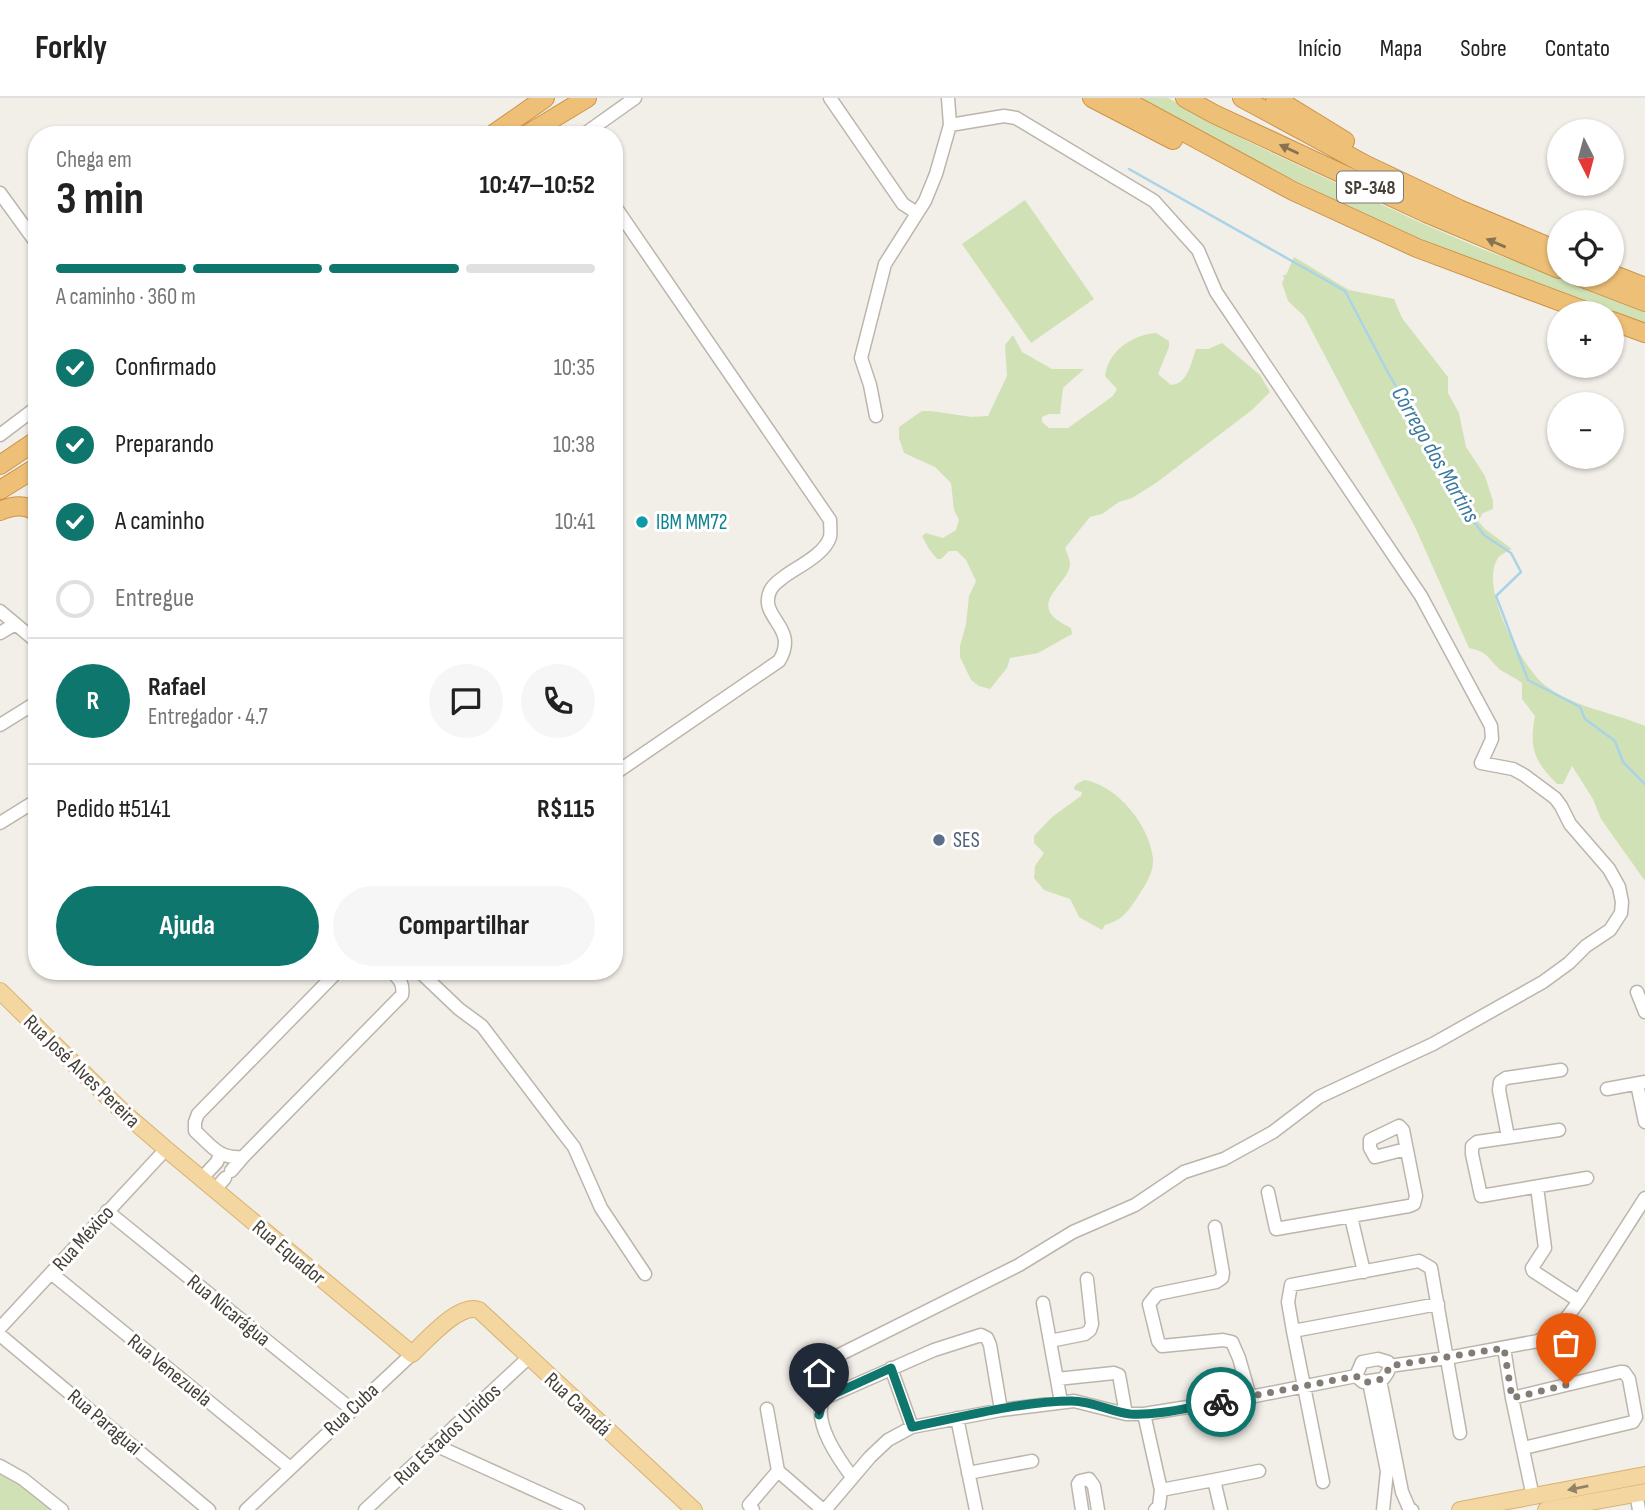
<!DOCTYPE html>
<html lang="pt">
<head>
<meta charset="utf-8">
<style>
	body { margin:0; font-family:"Sofia Sans Condensed",sans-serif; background:#f6f6f6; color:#222; height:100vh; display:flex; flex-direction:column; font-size:26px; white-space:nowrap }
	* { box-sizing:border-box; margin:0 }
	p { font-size:23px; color:#767676 }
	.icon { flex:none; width:38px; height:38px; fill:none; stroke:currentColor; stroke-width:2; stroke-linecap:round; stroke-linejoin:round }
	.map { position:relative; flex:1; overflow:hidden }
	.details { position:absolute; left:28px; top:28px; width:595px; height:854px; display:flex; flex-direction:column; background:#fff; border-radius:28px; box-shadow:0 2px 5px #0004 }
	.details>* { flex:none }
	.needle { width:46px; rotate:174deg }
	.buttons { position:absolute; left:1547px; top:21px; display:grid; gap:14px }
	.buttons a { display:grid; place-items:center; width:77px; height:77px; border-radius:50%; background:#fff; box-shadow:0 2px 5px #0004; font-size:35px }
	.pin { position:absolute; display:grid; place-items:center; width:60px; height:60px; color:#fff; margin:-72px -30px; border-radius:50% 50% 50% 0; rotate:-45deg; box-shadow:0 0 7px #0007 }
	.pin .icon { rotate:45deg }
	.courier { position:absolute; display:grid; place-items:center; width:70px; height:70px; margin:-35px; border:5px solid #0f766e; border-radius:50%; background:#fff; color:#222; box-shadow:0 2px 9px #0007 }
	.head em { font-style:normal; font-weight:700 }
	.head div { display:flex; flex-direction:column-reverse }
	.head { display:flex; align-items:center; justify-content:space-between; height:119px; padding:0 28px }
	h1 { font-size:46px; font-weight:700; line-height:52px }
	.bar { display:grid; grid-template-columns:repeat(4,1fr); gap:10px 7px; align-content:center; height:84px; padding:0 28px }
	.bar i { height:9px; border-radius:5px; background:#e0e0e0 }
	.bar .current { background:#0f766e }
	.bar p { grid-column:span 4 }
	.line { display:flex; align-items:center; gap:18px; padding:0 28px; border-top:2px solid #e0e0e0 }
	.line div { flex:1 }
	.round { display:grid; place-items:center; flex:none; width:74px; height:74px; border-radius:37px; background:#f6f6f6 }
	ol { padding:0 28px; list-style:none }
	li { display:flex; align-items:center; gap:21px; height:77px }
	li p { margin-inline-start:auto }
	li .icon { padding:7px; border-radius:50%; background:#0f766e; color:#fff; stroke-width:4 }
	li:last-child { color:#767676 }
	li i { width:38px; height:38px; border:4px solid #e0e0e0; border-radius:50% }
	.cta { display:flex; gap:14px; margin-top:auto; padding:14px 28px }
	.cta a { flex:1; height:80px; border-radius:42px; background:#0f766e; color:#fff; font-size:28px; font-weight:700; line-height:80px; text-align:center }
	.cta a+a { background:#f6f6f6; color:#222 }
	header { display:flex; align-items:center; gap:42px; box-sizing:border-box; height:98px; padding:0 35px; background:#fff; border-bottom:2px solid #e0e0e0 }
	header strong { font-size:33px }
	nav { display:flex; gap:38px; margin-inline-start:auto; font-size:24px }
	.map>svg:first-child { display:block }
	.green { fill:#d0e2b5 }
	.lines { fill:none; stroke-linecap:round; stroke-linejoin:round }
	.stream { stroke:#abd3e8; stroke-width:2.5 }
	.minor-casing { stroke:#bcb5ab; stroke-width:15 }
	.major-casing { stroke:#d7b271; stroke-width:18 }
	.highway-casing { stroke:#cc9348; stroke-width:20 }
	.minor { stroke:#fff; stroke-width:12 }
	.major { stroke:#f3d6a0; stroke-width:16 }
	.highway { stroke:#eebf77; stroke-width:18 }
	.oneway { fill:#897251 }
	.oneway2 { fill:#938366 }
	.done { stroke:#827c75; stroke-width:7; stroke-dasharray:0 12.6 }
	.route { stroke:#0f766e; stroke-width:9 }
	.culture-dot { fill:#0f9aa8; stroke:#fff; stroke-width:2.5 }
	.service-dot { fill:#5c6f8a; stroke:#fff; stroke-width:2.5 }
	.labels { text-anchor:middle; stroke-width:6; stroke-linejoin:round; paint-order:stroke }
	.shield { fill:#fff; stroke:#7d7973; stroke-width:2 }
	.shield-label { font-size:19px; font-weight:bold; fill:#453f37 }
	.culture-label { font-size:21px; fill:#0d838f; stroke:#fff; text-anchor:start }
	.service-label { font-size:21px; fill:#4e5e75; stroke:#fff; text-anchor:start }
	.street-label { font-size:21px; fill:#453f37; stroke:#fff }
	.water-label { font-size:23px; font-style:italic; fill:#3a7a9e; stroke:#fff }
</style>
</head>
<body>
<header>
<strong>Forkly</strong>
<nav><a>Início</a><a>Mapa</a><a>Sobre</a><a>Contato</a></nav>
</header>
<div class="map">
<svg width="1645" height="1412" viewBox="0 0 1645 1412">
	<rect width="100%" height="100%" fill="#f2eee8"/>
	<!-- green -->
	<path class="green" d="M 1136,0 L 1168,0 L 1249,44 L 1419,124 L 1482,151 L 1645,211 L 1645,227 C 1468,169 1300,89 1136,0 Z
		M 1025,102 L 1094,201 L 1031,245 L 962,146 Z
		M 1294,159 L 1349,192 L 1394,201 L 1402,220 L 1448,279 L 1448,295 L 1459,315 L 1466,349 L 1485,378 L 1493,403 L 1493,411 L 1483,415 L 1478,423 L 1485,431 L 1512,451 C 1507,454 1501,456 1498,460 C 1478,489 1522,570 1546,588 C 1576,610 1612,614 1645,628 L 1645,783 L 1601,721 L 1593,701 L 1572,668 L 1563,686 L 1557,686 C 1534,663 1529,650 1535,618 L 1522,601 L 1522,585 C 1515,580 1509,577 1502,573 C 1488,563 1492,555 1469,550 L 1415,429 L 1304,218 L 1288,203 L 1282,185 L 1284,181 L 1283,177 L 1286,177 Z
		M 1156,235 L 1169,243 L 1169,249 L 1158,276 L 1171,287 C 1188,286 1191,265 1196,251 L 1208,251 L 1222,245 L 1260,277 L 1270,294 L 1252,312 L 1156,385 L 1132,400 L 1119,404 L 1102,416 L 1090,419 L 1065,450 C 1067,455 1070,461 1070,466 C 1069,488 1021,507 1071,530 L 1072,536 L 1038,555 L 1010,560 L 1007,570 L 990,591 L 979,588 L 971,582 L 960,559 L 960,548 L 966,526 L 969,498 L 976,483 L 966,462 L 957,453 L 949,453 L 941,461 L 937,461 L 929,451 L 922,438 L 926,435 L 943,440 L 956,432 L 959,422 L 954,412 L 951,385 L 935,369 L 904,355 L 899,340 L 899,329 L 922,313 L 931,313 L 972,319 L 988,318 L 1007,278 L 1005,247 L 1013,237 L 1022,254 L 1052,271 L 1084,271 L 1063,290 L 1060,316 L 1049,316 L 1042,319 L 1042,324 L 1049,330 L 1068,330 L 1113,298 L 1117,291 L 1105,278 C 1109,252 1132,237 1156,235 Z
		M 1085,682 C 1118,688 1150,728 1153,761 C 1154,775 1144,789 1137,800 C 1127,815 1122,822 1105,827 L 1102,832 L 1079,819 L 1070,801 L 1044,792 L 1034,780 L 1035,768 L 1044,755 L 1034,745 L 1034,738 L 1052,719 L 1081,698 L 1082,694 L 1075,692 L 1074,689 L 1078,685 Z
		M 0,1375 L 19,1385 L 52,1412 L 0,1412 Z"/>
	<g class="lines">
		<!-- stream -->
		<path class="stream" d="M 1129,71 L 1345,193 L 1386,271 L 1468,416 L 1484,437 L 1511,455 L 1521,474 L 1496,498 L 1528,582 L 1580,609 L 1585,621 L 1615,643 L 1623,664 L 1645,686"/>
		<!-- minor casing -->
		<g class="minor-casing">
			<path id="minor" d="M 830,0 L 903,106 L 917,115
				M 583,37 L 635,0
				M 0,95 L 37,146
				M 614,107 L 830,422 C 830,427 831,434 830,439 C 825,456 799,468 785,478 C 780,482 773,486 770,493 C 758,520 800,529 779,563 L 614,676
				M 876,318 L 870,287 L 861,260 L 885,166 L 925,103 L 936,76 L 950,27 L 948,0
				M 0,337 L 37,309
				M 0,513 L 37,544
				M 0,535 L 15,526
				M 0,627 L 37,604
				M 0,725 L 37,702
				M 338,873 L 198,1016 L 195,1024 L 195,1033 C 212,1048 218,1061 243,1059 L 402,897 C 404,885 399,881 391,873
				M 419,873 L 459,911 L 482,928 L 560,1031 L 574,1049 L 601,1110 L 645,1176
				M 1637,894 L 1645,914
				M 1637,986 L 1645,1024
				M 1607,991 L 1645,984
				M 1559,1032 L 1477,1044 L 1472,1048 L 1472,1056 L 1481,1098 L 1587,1080
				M 1508,1039 L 1499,992 L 1500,984 L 1506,980 L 1561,972
				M 231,1073 L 243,1059
				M 202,1080 L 217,1064 L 220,1056
				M 1537,1089 L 1545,1150 L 1532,1170 L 1533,1173 L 1579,1203
				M 215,1092 L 225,1080
				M 1268,1094 L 1276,1131 L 1409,1108 L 1414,1106 L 1416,1098 L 1403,1032 L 1399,1028 L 1370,1042 L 1370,1050 L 1375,1059 L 1406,1051
				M 107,1113 L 351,1311
				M 1351,1119 L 1364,1174
				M 1215,1129 L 1223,1175 L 1222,1180 L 1216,1184 L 1157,1196 L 1149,1206 L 1158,1243 L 1162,1248 L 1223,1242 L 1232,1244 L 1239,1260 L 1250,1299
				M 51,1175 L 289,1369
				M 1043,1205 L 1061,1304
				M 0,1230 L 166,1051
				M 1293,1233 L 1438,1206
				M 0,1237 L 209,1412
				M 1050,1243 L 1085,1236 L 1090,1232 L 1092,1226 L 1087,1181
				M 1504,1250 L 1512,1300 L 1533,1399
				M 1378,1261 L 1388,1264 C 1391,1271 1387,1276 1383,1281 L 1363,1284 L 1356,1278 L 1362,1264 Z
				M 1389,1268 L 1447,1260 L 1538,1243 L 1557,1233 L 1579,1203 L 1645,1100
				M 891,1270 L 912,1329
				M 805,1274 L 1019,1167 L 1073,1134 L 1135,1107 L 1184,1074 L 1224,1061 L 1273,1034 L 1319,999 L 1433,946 L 1543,884 L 1569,865 L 1586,848 L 1610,832 L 1621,815 L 1622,804 L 1619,789 L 1609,771 L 1570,726 L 1561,708 L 1555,700 L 1524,677 L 1513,671 L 1481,665 L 1492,641 L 1491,628 L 1421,498 L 1216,194 L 1198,152 L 1154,103 L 1016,20 L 1004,18 L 950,27
				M 1057,1281 L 1114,1275 L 1119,1277 L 1126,1316
				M 1380,1282 L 1402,1394 L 1409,1410 L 1412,1412
				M 1369,1284 L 1387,1373 L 1383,1412
				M 1512,1300 L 1620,1274 L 1624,1274 L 1629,1281 L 1636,1319 L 1633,1324 L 1524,1350
				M 767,1311 L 778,1373 L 823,1412
				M 1144,1316 L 1161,1392 L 1214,1382 L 1221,1412
				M 957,1320 L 976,1412
				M 435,1347 L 578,1412
				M 0,1368 L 23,1381 L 62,1412
				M 968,1375 L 1032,1363
				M 852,1379 C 838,1360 813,1325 823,1301 L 934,1252 L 981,1237 L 987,1240 L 990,1247 L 1001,1312
				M 1214,1382 L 1259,1373
				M 1323,1384 L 1293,1233 L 1288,1204 L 1291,1187 L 1419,1163 L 1431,1170 L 1460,1335
				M 1636,1395 L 1639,1412
				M 246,1412 L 412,1256
				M 365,1412 L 528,1260
				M 753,1412 L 749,1407 L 778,1373
				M 825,1412 L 870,1359 L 888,1342 L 912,1329 L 1001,1312 L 1074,1303 L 1126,1316 L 1144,1316 L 1250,1299 L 1356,1278
				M 1082,1412 L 1078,1386 L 1080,1383 L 1089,1381 L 1094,1388 L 1098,1412
				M 1155,1412 L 1159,1408 L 1161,1392"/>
		</g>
		<!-- major casing -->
		<g class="major-casing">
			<path id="major" d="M 0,893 L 122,1013 L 166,1051 L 412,1256 C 426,1243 459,1204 479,1212 L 694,1412
				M 1460,1412 L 1645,1377
				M 1546,1412 L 1645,1394"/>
		</g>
		<!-- highway casing -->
		<g class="highway-casing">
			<path id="highway" d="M 1092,0 L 1173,42
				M 1121,0 L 1293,93 L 1417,150 L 1591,215
				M 1185,0 L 1214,16 L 1426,115 L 1559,171
				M 1242,0 L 1366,67 L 1459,111 L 1559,153
				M 1275,0 L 1345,43
				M 492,37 L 545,0
				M 526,37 L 587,0
				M 1612,176 L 1645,189
				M 1575,177 L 1645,204
				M 1612,223 L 1645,235
				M 0,367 L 37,342
				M 0,392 L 37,369
				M 0,413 C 13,407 25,406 37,414"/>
		</g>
		<!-- minor -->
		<use href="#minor" class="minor"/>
		<!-- major -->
		<use href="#major" class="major"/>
		<!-- highway -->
		<use href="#highway" class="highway"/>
	</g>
	<!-- one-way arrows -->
	<defs><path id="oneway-solid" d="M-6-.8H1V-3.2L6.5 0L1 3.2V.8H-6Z" transform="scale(1.75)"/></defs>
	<g class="oneway">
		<use href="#oneway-solid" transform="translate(1289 51) rotate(-155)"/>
		<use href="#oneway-solid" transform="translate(1496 145) rotate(-157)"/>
	</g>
	<use class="oneway2" href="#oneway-solid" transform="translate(1578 1390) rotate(169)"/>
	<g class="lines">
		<!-- done -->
		<path class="done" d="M 1221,1304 L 1356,1278 L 1363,1284 C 1376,1284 1386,1283 1389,1268 L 1504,1250 L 1512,1300 L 1566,1287"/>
		<!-- route -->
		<path class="route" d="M 819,1317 L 823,1301 L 891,1270 L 912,1329 C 961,1319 1023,1303 1072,1303 C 1093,1303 1111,1314 1130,1316 C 1160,1318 1192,1308 1221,1304"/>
	</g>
	<!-- markers -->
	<circle class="culture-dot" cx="642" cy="424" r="7"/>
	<circle class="service-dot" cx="939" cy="742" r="7"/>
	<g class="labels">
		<!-- shield labels -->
		<rect class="shield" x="1337" y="73.5" width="66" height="31" rx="5"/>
		<g class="shield-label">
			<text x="1370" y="96">SP-348</text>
		</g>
		<!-- culture labels -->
		<g class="culture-label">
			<text x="656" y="431">IBM MM72</text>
		</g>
		<!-- service labels -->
		<g class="service-label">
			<text x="953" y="749">SES</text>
		</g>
		<!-- street labels -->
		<g class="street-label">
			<text transform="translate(82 973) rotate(44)" y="7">Rua José Alves Pereira</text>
			<text transform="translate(83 1140) rotate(-48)" y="7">Rua México</text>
			<text transform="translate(289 1154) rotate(40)" y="7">Rua Equador</text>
			<text transform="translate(229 1212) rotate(39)" y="7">Rua Nicarágua</text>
			<text transform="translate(170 1272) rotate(39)" y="7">Rua Venezuela</text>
			<text transform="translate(578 1306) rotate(43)" y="7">Rua Canadá</text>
			<text transform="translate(351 1311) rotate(-43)" y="7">Rua Cuba</text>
			<text transform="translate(105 1324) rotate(40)" y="7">Rua Paraguai</text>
			<text transform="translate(447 1336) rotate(-43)" y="7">Rua Estados Unidos</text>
		</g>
		<!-- water labels -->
		<g class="water-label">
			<text transform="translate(1436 356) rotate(60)" y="8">Córrego dos Martins</text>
		</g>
	</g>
</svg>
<div class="buttons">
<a><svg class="needle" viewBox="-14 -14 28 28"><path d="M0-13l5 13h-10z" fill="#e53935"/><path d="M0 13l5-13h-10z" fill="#767676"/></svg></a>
<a><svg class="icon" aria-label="locate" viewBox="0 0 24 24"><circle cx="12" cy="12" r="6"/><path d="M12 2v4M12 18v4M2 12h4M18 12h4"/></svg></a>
<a>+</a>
<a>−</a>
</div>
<div class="pin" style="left:1566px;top:1287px;background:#ea580c"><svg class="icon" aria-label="bag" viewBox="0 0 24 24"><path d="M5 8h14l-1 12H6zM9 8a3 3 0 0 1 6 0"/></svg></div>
<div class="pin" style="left:819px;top:1317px;background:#1f2937"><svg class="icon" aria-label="home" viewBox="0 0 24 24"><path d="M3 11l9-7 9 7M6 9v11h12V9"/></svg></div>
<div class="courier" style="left:1221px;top:1304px"><svg class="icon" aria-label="bike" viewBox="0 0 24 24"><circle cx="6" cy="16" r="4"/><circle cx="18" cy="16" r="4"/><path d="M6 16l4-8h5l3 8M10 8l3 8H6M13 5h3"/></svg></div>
<section class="details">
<div class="head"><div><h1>3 min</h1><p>Chega em</p></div><em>10:47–10:52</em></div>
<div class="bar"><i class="current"></i><i class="current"></i><i class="current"></i><i></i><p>A caminho · 360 m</p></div>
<ol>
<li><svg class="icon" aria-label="check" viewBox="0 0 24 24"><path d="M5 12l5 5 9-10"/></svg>Confirmado<p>10:35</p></li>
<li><svg class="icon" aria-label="check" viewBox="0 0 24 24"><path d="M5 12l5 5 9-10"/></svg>Preparando<p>10:38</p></li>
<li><svg class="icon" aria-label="check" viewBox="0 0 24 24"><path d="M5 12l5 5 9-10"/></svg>A caminho<p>10:41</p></li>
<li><i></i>Entregue</li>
</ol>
<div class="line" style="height:126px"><b class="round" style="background:#0f766e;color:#fff">R</b><div><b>Rafael</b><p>Entregador · 4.7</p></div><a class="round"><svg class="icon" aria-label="chat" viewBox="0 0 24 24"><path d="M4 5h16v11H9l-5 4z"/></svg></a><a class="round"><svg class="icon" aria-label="phone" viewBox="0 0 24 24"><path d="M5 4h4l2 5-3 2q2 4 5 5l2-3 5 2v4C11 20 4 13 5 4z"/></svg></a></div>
<div class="line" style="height:91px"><div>Pedido #5141</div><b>R$115</b></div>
<div class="cta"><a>Ajuda</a><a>Compartilhar</a></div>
</section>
</div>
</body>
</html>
